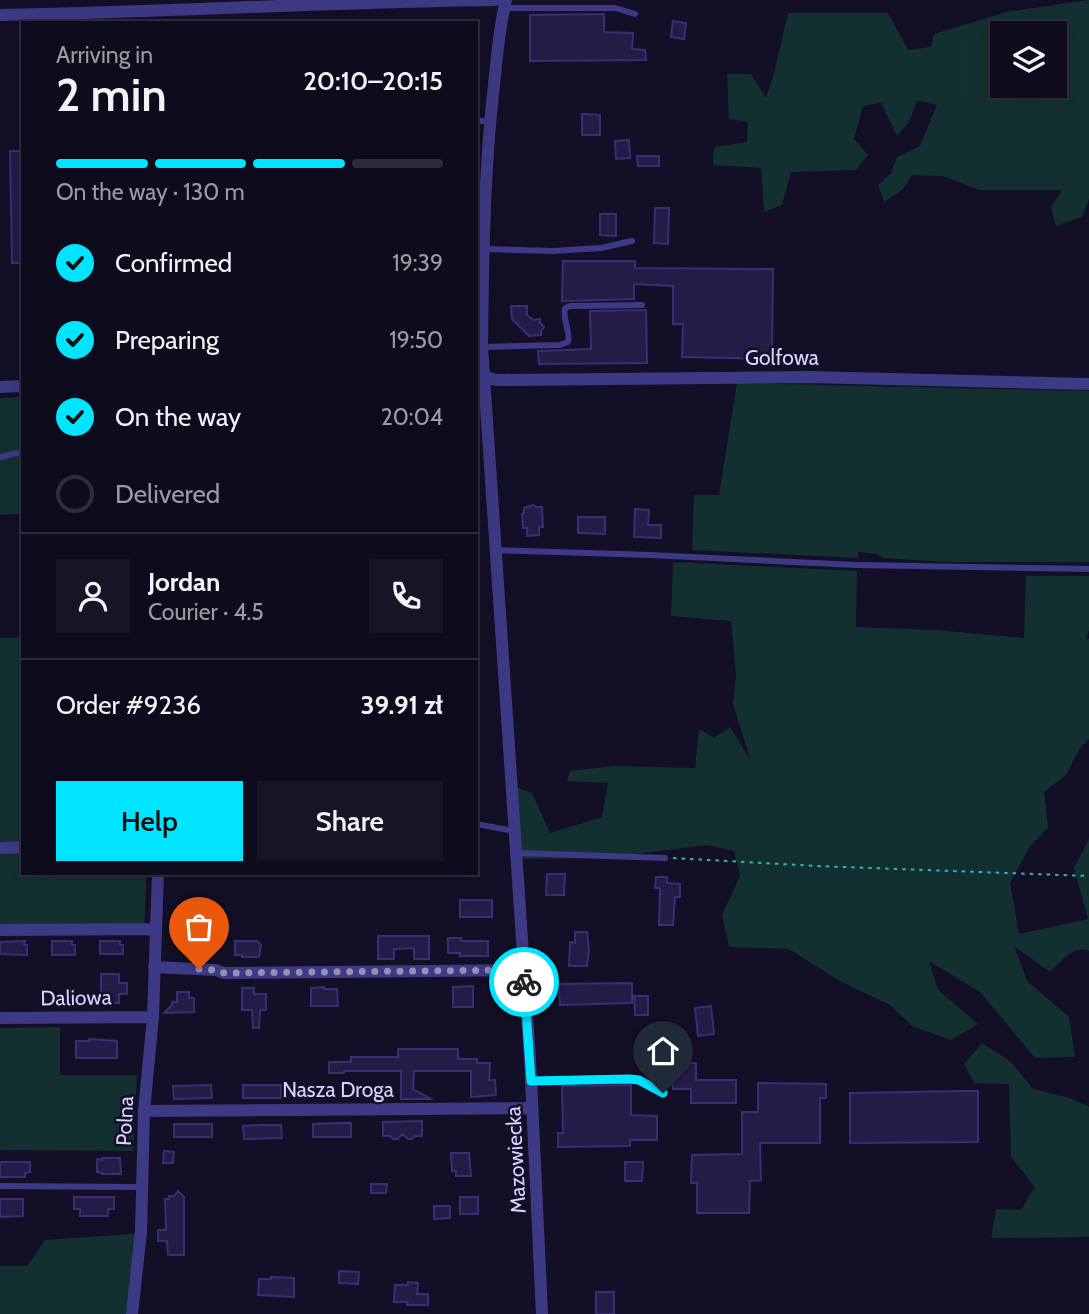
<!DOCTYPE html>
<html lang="en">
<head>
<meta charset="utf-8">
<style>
	body { margin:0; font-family:Cabin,sans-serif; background:#171425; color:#f1f3f6; height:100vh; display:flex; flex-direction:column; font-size:26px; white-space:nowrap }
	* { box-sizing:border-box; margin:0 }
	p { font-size:23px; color:#9b9ba3 }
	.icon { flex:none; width:38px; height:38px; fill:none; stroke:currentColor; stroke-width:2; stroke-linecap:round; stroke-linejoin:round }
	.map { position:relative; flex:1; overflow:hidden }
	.sheet { position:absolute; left:21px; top:21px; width:457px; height:854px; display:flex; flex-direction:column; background:#0e0b1c; border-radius:0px; box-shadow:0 7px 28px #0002,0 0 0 2px #2e2b3b }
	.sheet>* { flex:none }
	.fabs { position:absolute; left:990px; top:21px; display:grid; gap:14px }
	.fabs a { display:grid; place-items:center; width:77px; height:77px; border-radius:0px; background:#0e0b1c; box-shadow:0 7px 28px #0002,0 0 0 2px #2e2b3b; font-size:35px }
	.pin { position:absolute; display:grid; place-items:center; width:60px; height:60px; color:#fff; margin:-72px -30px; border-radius:50% 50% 50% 0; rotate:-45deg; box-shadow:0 0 7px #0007 }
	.pin .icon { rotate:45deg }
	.courier { position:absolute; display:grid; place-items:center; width:70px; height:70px; margin:-35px; border:5px solid #00e5ff; border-radius:50%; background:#fff; color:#222; box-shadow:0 2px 9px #0007 }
	.head em { font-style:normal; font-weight:600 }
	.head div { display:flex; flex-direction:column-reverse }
	.head { display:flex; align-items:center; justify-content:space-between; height:119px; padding:0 35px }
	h1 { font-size:46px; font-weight:600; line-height:52px }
	.bar { display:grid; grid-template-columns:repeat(4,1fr); gap:10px 7px; align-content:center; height:84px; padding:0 35px }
	.bar i { height:9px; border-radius:5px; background:#2e2b3b }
	.bar .current { background:#00e5ff }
	.bar p { grid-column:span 4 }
	.line { display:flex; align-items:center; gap:18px; padding:0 35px; border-top:2px solid #2e2b3b }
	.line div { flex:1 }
	.round { display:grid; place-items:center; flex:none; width:74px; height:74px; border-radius:0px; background:#171425 }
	ol { padding:0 35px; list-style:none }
	li { display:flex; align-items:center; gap:21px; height:77px }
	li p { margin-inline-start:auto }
	li .icon { padding:7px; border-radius:50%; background:#00e5ff; color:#111; stroke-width:4 }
	li:last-child { color:#9b9ba3 }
	li i { width:38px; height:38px; border:4px solid #2e2b3b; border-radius:50% }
	.button { display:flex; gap:14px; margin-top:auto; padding:14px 35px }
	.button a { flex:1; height:80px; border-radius:0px; background:#00e5ff; color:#111; font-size:28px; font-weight:600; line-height:80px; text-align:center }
	.button a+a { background:#171425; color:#f1f3f6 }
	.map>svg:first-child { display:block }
	.green { fill:#12302f; fill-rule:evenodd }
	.building { fill:#241b47; stroke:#3b2d73; stroke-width:2 }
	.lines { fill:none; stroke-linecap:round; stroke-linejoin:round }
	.path { stroke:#2fb8b0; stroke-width:2; stroke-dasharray:3.5 5; stroke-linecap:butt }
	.lane { stroke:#3d3a85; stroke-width:6 }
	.street { stroke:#3d3a85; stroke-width:12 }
	.done { stroke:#948fb3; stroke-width:7; stroke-dasharray:0 12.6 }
	.route { stroke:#00e5ff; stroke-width:9 }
	.labels { text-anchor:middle; stroke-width:5; stroke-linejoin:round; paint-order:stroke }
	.street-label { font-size:21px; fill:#d9d4ff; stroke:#130f26 }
</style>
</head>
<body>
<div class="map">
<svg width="1089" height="1314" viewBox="0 0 1089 1314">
	<rect width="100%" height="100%" fill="#130f26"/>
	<!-- green -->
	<path class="green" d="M 1089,0 L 1089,199 L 1082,217 L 1056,226 L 1051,208 L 1062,190 L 980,190 L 942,176 L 912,175 L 902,190 L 884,202 L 878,185 L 891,173 L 897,157 L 920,146 L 937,105 L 917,100 L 909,122 L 897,136 L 881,103 L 863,106 L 854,139 L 868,155 L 856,170 L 791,172 L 782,205 L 764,212 L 761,168 L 713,165 L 714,147 L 747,142 L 748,122 L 729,119 L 727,74 L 751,74 L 766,98 L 774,73 L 788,13 L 888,13 L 908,50 L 931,47 L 934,34 L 1006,12 ZM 1003,33 L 1055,33 L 1055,86 L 1003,86 Z
		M 737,383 L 1089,391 L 1089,562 L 944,562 L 883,558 L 877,554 L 858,552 L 858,558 L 692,550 L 694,495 L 719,495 Z
		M 23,397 L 23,514 L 0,515 L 0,398 Z
		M 673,562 L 857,571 L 856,627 L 936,630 L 1024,638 L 1026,576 L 1089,576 L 1089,630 L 1086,639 L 1089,639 L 1089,739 L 1079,749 L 1066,775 L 1044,792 L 1048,828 L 1030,846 L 1010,883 L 1019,934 L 1088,919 L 1074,868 L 1089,839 L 1089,951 C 1074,944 1061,962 1050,972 L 1014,946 L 1027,981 L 1069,1017 L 1075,1057 L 1035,1058 L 980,992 L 929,961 L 938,990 L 978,1024 L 951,1040 L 912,1026 L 890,1005 L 840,981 L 789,949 L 729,947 L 722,915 L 740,876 L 734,851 L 707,845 L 604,858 L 519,859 L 515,787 L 532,793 L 550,833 L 602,817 L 608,783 L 567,781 L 570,771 L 614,766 L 695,768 L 699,729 L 714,738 L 730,727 L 751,761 L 733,704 L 736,676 L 731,621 L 671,616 Z
		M 23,637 L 23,873 L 147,873 L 144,930 L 0,931 L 0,638 Z
		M 60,1027 L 60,1075 L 137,1075 L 133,1151 L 0,1150 L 0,1028 Z
		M 982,1043 L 1011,1062 L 1033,1089 L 1070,1098 L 1089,1107 L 1089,1237 L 991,1238 L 996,1209 L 1021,1210 L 1035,1187 L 1011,1157 L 1009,1084 L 974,1083 L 964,1064 Z
		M 145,1233 L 136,1314 L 0,1314 L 0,1266 L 27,1266 L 45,1240 Z"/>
	<!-- building -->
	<path class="building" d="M 604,14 L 604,32 L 633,33 L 632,49 L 645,50 L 646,60 L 530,61 L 530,15 Z
		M 673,21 L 686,23 L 684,39 L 671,37 Z
		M 582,114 L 600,115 L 600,135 L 582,135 Z
		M 629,140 L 630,158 L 616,159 L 615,141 Z
		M 10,151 L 23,151 L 23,263 L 12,263 Z
		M 637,156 L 659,156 L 659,166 L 638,166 Z
		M 655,208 L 669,208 L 668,244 L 654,243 Z
		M 600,214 L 616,214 L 616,236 L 600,235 Z
		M 563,261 L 635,261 L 635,268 L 773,269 L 772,359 L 682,357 L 683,324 L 673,324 L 673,286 L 634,284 L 634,299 L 562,301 Z
		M 511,306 L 527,306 L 527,315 L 533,320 L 540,319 L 540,323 L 544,327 L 541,331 L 541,335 L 529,336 L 512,319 Z
		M 646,310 L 647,363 L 539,364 L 538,351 L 591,349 L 590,311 Z
		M 533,505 L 536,507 L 542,507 L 543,527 L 539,527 L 539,535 L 527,536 L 527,528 L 523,528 L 522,514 L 524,513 L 524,508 Z
		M 635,509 L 649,510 L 648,525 L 661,525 L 661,538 L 634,537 Z
		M 578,517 L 605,517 L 605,534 L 578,533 Z
		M 547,874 L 565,874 L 564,895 L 546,895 Z
		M 656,877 L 667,877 L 667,883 L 680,884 L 680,897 L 675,897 L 673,925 L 659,925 L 660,888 L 655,888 Z
		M 460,900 L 492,900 L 492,917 L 460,917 Z
		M 575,932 L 587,932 L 589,950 L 587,966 L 569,966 L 570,942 L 575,943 Z
		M 378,936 L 429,936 L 429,959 L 414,959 L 414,948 L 394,949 L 394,959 L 378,959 Z
		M 448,938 L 461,938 L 461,941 L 488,941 L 488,956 L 460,956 L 460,953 L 448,953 Z
		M 25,941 L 24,945 L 27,945 L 27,955 L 0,954 L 0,942 Z
		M 52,941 L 72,941 L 72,945 L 75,945 L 75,955 L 52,955 Z
		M 100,941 L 120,941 L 120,945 L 123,945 L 123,954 L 100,954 Z
		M 235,941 L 257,941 L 261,945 L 259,957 L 242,957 L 242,955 L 235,955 Z
		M 101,974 L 119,974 L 119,983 L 127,983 L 127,994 L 119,994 L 119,1003 L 101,1003 Z
		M 632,983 L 632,1003 L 560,1005 L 559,984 Z
		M 473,986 L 473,1007 L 453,1007 L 453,987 Z
		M 324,987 L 324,989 L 337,989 L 338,1006 L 311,1006 L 311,988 Z
		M 242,988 L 254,988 L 254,994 L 266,994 L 266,1010 L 260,1010 L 259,1028 L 253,1028 L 252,1010 L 242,1010 Z
		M 177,992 L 189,992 L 189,998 L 194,998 L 194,1012 L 164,1013 L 172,1005 L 172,1002 L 177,1002 Z
		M 634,996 L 648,996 L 648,1015 L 635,1015 Z
		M 711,1006 L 714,1034 L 698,1036 L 695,1008 Z
		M 89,1039 L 117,1041 L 117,1058 L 76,1058 L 76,1041 L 89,1041 Z
		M 398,1049 L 458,1049 L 458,1059 L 477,1059 L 477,1063 L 490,1063 L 489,1080 L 495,1080 L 496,1095 L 471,1097 L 471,1071 L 414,1071 L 413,1089 L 431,1099 L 401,1099 L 401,1071 L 344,1071 L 344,1073 L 329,1073 L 329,1062 L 351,1062 L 351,1057 L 398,1057 Z
		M 676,1063 L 696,1063 L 696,1080 L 736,1080 L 736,1103 L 691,1103 L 691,1089 L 673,1089 L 672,1077 L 677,1077 Z
		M 758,1083 L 826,1084 L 826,1098 L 820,1098 L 820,1143 L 760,1143 L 761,1180 L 750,1181 L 749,1213 L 697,1213 L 697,1183 L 691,1183 L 692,1155 L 742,1154 L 742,1112 L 758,1112 Z
		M 211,1085 L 212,1098 L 174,1099 L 173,1086 Z
		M 243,1085 L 281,1085 L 281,1098 L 243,1098 Z
		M 631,1085 L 631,1115 L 657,1116 L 657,1140 L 630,1140 L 630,1146 L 558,1147 L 558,1133 L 563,1133 L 562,1086 Z
		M 963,1091 L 978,1091 L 978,1142 L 850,1143 L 850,1093 Z
		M 422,1121 L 422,1136 L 415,1136 L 412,1139 L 408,1139 L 402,1134 L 398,1139 L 393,1139 L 390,1136 L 383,1136 L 383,1122 Z
		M 341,1123 L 351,1123 L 351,1137 L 313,1137 L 313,1124 Z
		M 174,1124 L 212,1124 L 212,1137 L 174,1137 Z
		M 262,1125 L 281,1125 L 282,1138 L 244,1139 L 243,1126 Z
		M 164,1151 L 174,1152 L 173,1163 L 163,1163 Z
		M 451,1153 L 469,1153 L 471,1176 L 456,1176 L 456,1171 L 452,1171 Z
		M 102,1158 L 120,1158 L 121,1174 L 102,1174 L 102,1173 L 97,1172 L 97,1159 L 102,1160 Z
		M 0,1162 L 30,1162 L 30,1172 L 25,1173 L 25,1177 L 0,1177 Z
		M 625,1162 L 643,1162 L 642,1181 L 625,1181 Z
		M 371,1184 L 387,1184 L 386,1193 L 371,1193 Z
		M 178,1191 L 184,1197 L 184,1255 L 168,1255 L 167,1241 L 158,1241 L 158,1230 L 166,1230 L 165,1199 L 169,1199 L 169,1196 L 174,1196 Z
		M 74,1197 L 114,1197 L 114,1209 L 108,1209 L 108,1216 L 80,1216 L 80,1209 L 74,1209 Z
		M 460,1197 L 478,1197 L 478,1214 L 460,1214 Z
		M 0,1199 L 23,1199 L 23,1216 L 0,1217 Z
		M 434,1206 L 450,1206 L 450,1218 L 434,1219 Z
		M 339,1271 L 359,1272 L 358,1284 L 339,1283 Z
		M 271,1277 L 294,1278 L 294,1297 L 258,1295 L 259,1279 L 271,1279 Z
		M 408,1282 L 418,1283 L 417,1294 L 428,1294 L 428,1305 L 407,1305 L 408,1302 L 394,1302 L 395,1285 L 408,1285 Z
		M 596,1292 L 614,1292 L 614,1314 L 596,1314 Z"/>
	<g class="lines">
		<!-- path -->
		<path class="path" d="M 673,858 L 817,866 L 1089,876"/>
		<!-- lane -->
		<path class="lane" d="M 505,8 L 615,8 L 635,14
			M 476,121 L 490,121
			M 485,249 L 553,251 L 601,248 L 632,241
			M 482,347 L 560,345 L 568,342 C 571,331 562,320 565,308 L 570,306 L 642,305
			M 0,457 L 16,453 L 23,454
			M 496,550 L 650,555 L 856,565 L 1089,569
			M 476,824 L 514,831
			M 517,853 L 665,858
			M 531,1081 L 629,1079 L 639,1080 L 663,1093
			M 0,1186 L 142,1187"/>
		<!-- street -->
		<path class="street" d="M 506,0 C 499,28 497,56 494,85 C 484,172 483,259 482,347 L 530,1058 L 542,1314
			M 0,15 C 165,12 330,2 495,0
			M 480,375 L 496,380 L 809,377 L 1089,384
			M 0,387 L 23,386
			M 0,848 L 23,847
			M 0,930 L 156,929
			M 154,967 L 216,970 L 224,973 L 524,970
			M 0,1018 L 153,1017
			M 144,1111 L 532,1108
			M 132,1314 L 141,1232 L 144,1111 L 153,1017 L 158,873"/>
	</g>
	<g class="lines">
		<!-- done -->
		<path class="done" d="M 199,969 L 216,970 L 224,973 L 523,970 L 524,982"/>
		<!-- route -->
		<path class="route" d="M 524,982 L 531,1081 L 629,1079 L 639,1080 L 663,1093"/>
	</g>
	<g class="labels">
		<!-- street labels -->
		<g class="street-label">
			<text x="782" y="365">Golfowa</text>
			<text transform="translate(76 998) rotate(-1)" y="7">Daliowa</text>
			<text x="338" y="1097">Nasza Droga</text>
			<text transform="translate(125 1121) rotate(-87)" y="7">Polna</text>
			<text transform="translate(516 1160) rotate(-93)" y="7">Mazowiecka</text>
		</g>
	</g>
</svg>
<div class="fabs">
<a><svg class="icon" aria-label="layers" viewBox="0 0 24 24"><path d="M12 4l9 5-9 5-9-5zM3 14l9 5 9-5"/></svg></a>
</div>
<div class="pin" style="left:199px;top:969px;background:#ea580c"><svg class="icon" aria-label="bag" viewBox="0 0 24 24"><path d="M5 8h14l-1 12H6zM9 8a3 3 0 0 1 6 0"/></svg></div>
<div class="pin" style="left:663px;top:1093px;background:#1f2937"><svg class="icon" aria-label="home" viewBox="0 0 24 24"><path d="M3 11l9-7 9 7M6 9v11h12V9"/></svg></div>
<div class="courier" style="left:524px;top:982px"><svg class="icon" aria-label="bike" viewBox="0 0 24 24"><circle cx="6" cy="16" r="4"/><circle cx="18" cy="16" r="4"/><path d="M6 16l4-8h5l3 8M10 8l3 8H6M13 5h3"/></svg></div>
<section class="sheet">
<div class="head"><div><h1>2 min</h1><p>Arriving in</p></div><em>20:10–20:15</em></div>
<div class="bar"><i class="current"></i><i class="current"></i><i class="current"></i><i></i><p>On the way · 130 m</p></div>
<ol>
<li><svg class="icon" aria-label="check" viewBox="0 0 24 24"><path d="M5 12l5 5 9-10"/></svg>Confirmed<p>19:39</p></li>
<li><svg class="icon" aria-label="check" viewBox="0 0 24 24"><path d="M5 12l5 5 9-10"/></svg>Preparing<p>19:50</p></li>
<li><svg class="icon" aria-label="check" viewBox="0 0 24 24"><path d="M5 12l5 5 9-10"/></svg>On the way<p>20:04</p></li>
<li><i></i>Delivered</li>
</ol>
<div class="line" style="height:126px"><a class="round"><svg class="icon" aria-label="person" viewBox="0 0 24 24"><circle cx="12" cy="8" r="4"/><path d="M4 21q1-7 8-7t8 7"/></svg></a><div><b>Jordan</b><p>Courier · 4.5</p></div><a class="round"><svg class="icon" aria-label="phone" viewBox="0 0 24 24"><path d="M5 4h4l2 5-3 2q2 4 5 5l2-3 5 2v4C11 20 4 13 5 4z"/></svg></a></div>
<div class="line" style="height:91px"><div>Order #9236</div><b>39.91 zł</b></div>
<div class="button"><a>Help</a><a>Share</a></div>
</section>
</div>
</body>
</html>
